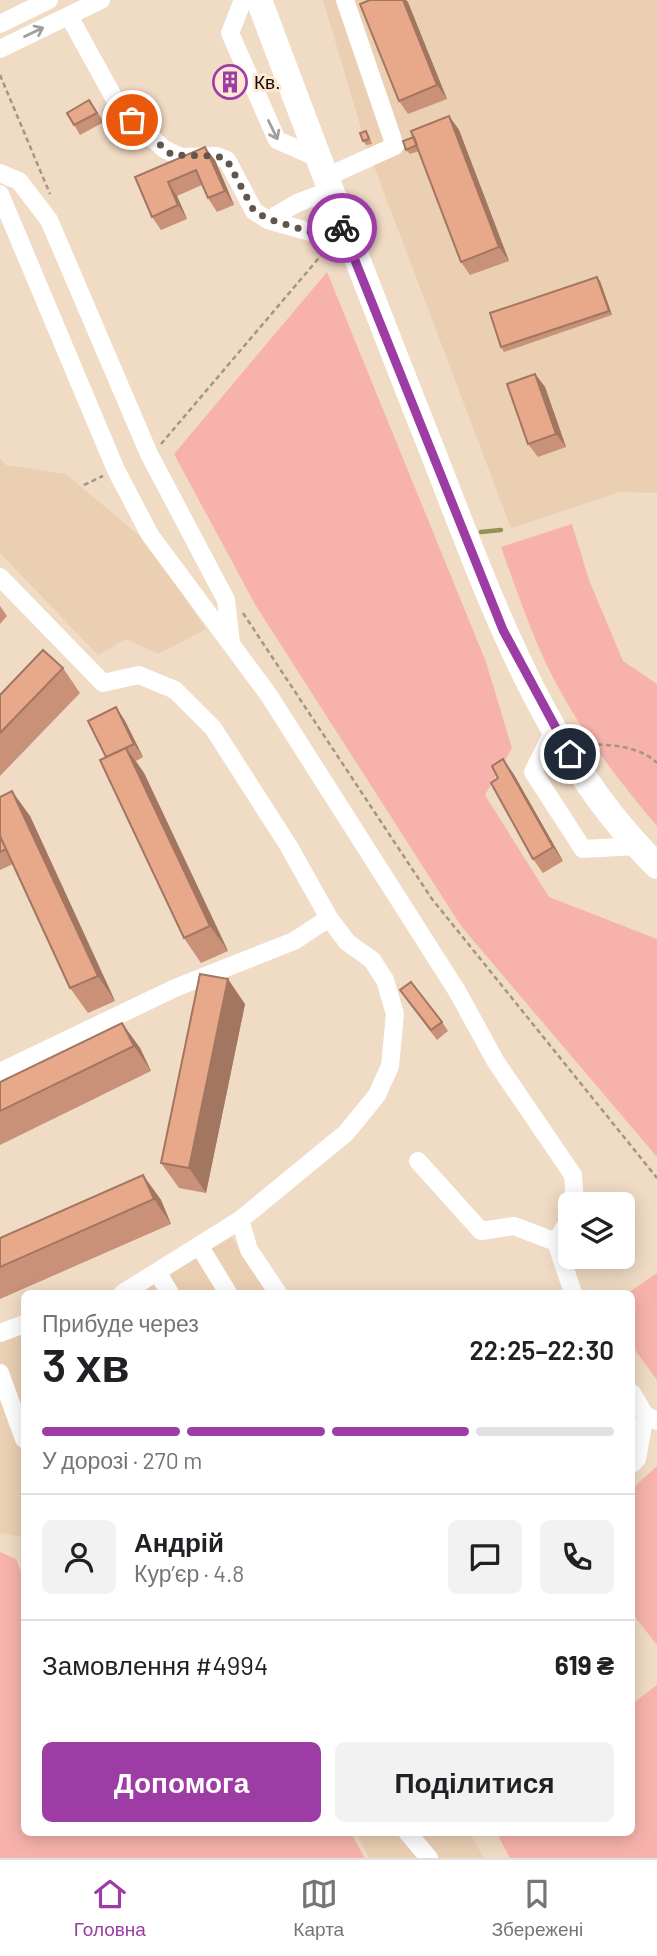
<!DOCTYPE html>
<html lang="uk">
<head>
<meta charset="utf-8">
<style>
	body { margin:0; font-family:Barlow,sans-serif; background:#f2f2f2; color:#202124; height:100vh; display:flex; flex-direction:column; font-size:26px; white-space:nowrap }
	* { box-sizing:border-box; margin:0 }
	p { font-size:23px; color:#757577 }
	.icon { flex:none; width:38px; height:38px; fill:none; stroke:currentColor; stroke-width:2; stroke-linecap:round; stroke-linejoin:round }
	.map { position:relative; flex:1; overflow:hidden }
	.details { position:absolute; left:21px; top:1290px; width:614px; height:546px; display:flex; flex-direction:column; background:#fff; border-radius:10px; box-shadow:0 4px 18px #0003 }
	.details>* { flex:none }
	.controls { position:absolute; left:558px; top:1192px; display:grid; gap:14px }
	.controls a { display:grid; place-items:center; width:77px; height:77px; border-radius:10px; background:#fff; box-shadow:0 4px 18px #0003; font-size:35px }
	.pin { position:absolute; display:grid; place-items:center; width:60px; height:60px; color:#fff; margin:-30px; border:4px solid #fff; border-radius:50%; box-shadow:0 2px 7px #0007 }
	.courier { position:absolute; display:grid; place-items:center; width:70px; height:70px; margin:-35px; border:5px solid #9c3ca4; border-radius:50%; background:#fff; color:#222; box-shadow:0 2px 9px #0007 }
	.headline em { font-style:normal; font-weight:600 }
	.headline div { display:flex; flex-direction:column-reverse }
	.headline { display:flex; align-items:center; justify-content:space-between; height:119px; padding:0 21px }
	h1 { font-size:46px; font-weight:600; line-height:52px }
	.bar { display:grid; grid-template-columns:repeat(4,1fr); gap:10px 7px; align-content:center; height:84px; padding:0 21px }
	.bar i { height:9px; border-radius:5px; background:#e0e0e0 }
	.bar .on { background:#9c3ca4 }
	.bar p { grid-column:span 4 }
	.line { display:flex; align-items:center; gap:18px; padding:0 21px; border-top:2px solid #e0e0e0 }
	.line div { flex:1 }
	.round { display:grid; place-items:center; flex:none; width:74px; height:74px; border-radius:10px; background:#f2f2f2 }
	.button { display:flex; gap:14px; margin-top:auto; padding:14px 21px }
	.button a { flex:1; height:80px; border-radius:10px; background:#9c3ca4; color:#fff; font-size:28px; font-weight:600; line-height:80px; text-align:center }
	.button a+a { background:#f2f2f2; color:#202124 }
	.dock { display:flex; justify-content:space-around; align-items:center; height:98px; border-top:2px solid #e0e0e0; background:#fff; font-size:19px; color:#757577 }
	.dock a { display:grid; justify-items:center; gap:4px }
	.dock .on { color:#9c3ca4 }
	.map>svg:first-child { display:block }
	.built { fill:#eacfb3 }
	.green { fill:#f7b3ab }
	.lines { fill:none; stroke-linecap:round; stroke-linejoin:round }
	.stream { stroke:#919252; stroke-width:4.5 }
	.path { stroke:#a59584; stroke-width:2.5; stroke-dasharray:5 3.5; stroke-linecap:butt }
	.minor { stroke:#fff; stroke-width:18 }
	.highway { stroke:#fff; stroke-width:26 }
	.wall { fill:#c89178 }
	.shaded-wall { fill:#a27661 }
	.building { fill:#e8a98b; stroke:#a27661; stroke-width:2 }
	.oneway { stroke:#a19f9c }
	.done { stroke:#62564a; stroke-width:7; stroke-dasharray:0 12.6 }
	.route { stroke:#9c3ca4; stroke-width:9 }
	.labels { text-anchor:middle; stroke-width:6; stroke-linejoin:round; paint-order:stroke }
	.poi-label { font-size:19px; fill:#150e07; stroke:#fee8d2; text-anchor:start }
</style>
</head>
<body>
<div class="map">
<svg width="657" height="1858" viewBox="0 0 657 1858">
	<rect width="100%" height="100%" fill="#f0dbc5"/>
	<!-- built -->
	<path class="built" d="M 323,0 L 657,0 L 657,493 L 620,492 L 511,528 L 366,145 Z
		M 0,458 L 6,465 L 66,474 L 149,544 L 206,629 L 158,654 L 126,639 L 98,655 L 0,553 Z
		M 232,1237 L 266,1293 L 136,1293 Z
		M 24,1332 L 24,1537 L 0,1533 L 0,1338 Z
		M 356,1832 L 461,1832 L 472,1837 L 484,1858 L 369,1858 Z"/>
	<!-- green -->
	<path class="green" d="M 327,272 L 486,662 L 512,748 L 485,795 L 549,897 L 657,939 L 657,1157 L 461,926 L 256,606 L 174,454 Z
		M 572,524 L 589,580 L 623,661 L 657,684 L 657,826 C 611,772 567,713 539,648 C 525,615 513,581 501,547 Z
		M 657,1273 L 657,1380 L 632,1346 L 632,1293 L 628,1293 Z
		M 657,1466 L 657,1645 L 632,1613 L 632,1489 Z
		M 0,1552 L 16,1559 L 24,1579 L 24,1832 L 350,1832 L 365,1858 L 0,1858 Z
		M 657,1685 L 657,1858 L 510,1858 L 496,1832 L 632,1832 L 632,1704 Z"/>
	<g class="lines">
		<!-- stream -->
		<path class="stream" d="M 481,532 L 501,530"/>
		<!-- path -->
		<path class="path" d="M 0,75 L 50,194
			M 161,444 L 324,252
			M 84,485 L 103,476
			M 243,613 L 432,899 L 657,1178
			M 589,744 C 613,745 639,746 657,763"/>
		<!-- minor -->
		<path class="minor" d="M 243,0 L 230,33 L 277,140 L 318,158
			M 69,16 L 119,107 L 164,149 L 181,157 L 217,156 L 227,160 L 254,211 L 268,220 L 317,234 L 343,228
			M 0,24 L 49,0
			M 0,49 L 101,0
			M 0,173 L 19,181 L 49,220 L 149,454 L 226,600 L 231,643
			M 324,178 L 395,146 L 345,0
			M 0,194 L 116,470 L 150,535 L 268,694 L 457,991 L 496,1062 L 573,1175 L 575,1204
			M 268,220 L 297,203 L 329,191
			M 0,577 L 103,683 L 139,675 L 175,690 L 213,728 L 288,845 L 329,918 L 347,942 L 372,960 L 385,980 L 395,1014 L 390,1066 L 377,1095 L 346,1133 L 240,1220 L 123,1293
			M 555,728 L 533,772 L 583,849 L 637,846
			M 0,1072 L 175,988 L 294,941 L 329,918
			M 418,1161 L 481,1231 L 514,1226 L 556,1242
			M 570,1218 L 556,1242 L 573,1293
			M 240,1220 L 249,1250 L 278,1293
			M 200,1247 L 228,1293
			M 157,1272 L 170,1293
			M 0,1333 L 24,1324
			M 0,1373 L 24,1439
			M 632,1393 L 645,1415 L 657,1421
			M 632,1464 L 637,1459 L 645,1415
			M 407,1832 L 429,1858"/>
		<!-- highway -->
		<path class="highway" d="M 259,0 C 314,147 370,294 428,440 C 487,589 540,751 657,866"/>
	</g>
	<!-- wall -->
	<path class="wall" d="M 370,0 L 406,0 L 447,99 L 408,114 L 399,101 Z
		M 229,73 L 236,87 L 230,90 L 227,85 Z
		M 89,100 L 104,122 L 80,135 L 74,125 Z
		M 449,116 L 459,130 L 509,261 L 470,275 L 461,262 L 419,151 L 410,154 L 406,150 L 414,137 Z
		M 366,131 L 369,136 L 372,144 L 366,145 L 363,141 Z
		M 215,160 L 234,205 L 217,212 L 208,198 L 202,185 L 177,196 L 187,219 L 161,230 L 152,217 L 135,177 Z
		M 600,281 L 612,315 L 504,352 L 501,347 Z
		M 535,374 L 545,387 L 566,447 L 538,457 L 528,444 Z
		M 0,606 L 7,616 L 0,624 Z
		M 63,668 L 80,693 L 0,776 L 0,695 Z
		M 116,707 L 125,721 L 143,757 L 136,761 L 144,773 L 228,951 L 201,963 L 184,938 L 106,757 Z
		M 513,773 L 563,861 L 543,873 L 533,859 Z
		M 0,797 L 30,816 L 115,1001 L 88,1013 L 70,988 L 13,864 L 0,870 Z
		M 406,999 L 442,1022 L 448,1031 L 437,1040 Z
		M 245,1004 L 206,1193 L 179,1188 L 161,1163 Z
		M 122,1023 L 140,1048 L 151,1071 L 0,1145 L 0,1082 Z
		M 143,1175 L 161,1200 L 171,1224 L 0,1299 L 0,1238 Z"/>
	<!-- shaded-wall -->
	<path class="shaded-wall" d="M 403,0 L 406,0 L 408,2 L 447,99 L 437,85 Z
		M 449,116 L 459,130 L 509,261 L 499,247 Z
		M 205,147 L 215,160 L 234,205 L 225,191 Z
		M 168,182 L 177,196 L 187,219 L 178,205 Z
		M 597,277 L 600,281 L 612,315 L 609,311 Z
		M 535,374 L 545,387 L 566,447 L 556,434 Z
		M 116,707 L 125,721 L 143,757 L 134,744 Z
		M 126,748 L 144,773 L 228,951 L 210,926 Z
		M 503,759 L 513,773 L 563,861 L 553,847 Z
		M 12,791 L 30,816 L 115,1001 L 98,976 Z
		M 228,979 L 245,1004 L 206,1193 L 189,1168 Z
		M 122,1023 L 140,1048 L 151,1071 L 134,1046 Z
		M 143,1175 L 161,1200 L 171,1224 L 154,1199 Z"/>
	<!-- building -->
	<path class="building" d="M 370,0 L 403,0 L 437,85 L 399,101 L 360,4 Z
		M 226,69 L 233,82 L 227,85 L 220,72 Z
		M 89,100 L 97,113 L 74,125 L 67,113 Z
		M 449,116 L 499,247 L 461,262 L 411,131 Z
		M 366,131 L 369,139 L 363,141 L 360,133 Z
		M 414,137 L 417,145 L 406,150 L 403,141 Z
		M 205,147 L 225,191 L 208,198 L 196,170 L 168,182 L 178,205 L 152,217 L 135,177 Z
		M 597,277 L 609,311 L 501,347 L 490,313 Z
		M 535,374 L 556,434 L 528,444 L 507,384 Z
		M 43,650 L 63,668 L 0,733 L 0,695 Z
		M 116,707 L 134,744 L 106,757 L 88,721 Z
		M 126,748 L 210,926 L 184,938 L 100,760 Z
		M 503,759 L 553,847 L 533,859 L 491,783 L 498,778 L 492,766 Z
		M 12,791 L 98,976 L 70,988 L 0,836 L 0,797 Z
		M 0,836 L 6,849 L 0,852 Z
		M 200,974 L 228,979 L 189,1168 L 161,1163 Z
		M 411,982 L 442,1022 L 431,1030 L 400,990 Z
		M 122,1023 L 134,1046 L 0,1111 L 0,1082 Z
		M 143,1175 L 154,1199 L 0,1267 L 0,1238 Z"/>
	<!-- one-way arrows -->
	<defs><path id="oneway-shaft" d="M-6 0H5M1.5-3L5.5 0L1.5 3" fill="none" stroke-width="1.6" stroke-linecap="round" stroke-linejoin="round" transform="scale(1.75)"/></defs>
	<g class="oneway">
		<use href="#oneway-shaft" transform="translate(34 32) rotate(-26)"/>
		<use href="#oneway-shaft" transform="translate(273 130) rotate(64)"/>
	</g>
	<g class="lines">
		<!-- done -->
		<path class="done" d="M 132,120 L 172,155 L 217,156 L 227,160 L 254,211 L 268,219 L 317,234 L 342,228"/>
		<!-- route -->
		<path class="route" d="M 342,228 L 503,630 L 570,754"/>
	</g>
	<!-- icons -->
	<defs>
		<g id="building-ring" transform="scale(1.75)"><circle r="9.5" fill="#fee8d2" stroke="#9c3ca4" stroke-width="1.5"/><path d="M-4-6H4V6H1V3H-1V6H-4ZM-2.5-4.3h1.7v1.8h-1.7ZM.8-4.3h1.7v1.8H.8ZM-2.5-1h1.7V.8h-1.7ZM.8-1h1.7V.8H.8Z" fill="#9c3ca4"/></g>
	</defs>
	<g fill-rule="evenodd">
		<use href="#building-ring" x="230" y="82"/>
	</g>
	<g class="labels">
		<!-- poi labels -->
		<g class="poi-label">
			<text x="254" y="89">Кв.</text>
		</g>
	</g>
</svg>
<div class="controls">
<a><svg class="icon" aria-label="layers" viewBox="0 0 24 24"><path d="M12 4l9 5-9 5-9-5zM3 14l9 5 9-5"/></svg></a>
</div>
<div class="pin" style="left:132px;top:120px;background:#ea580c"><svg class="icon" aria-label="bag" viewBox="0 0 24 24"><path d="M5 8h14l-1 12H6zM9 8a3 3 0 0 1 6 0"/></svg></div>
<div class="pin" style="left:570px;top:754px;background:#1f2937"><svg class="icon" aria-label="home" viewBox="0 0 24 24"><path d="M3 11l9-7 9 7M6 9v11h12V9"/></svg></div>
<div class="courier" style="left:342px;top:228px"><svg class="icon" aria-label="bike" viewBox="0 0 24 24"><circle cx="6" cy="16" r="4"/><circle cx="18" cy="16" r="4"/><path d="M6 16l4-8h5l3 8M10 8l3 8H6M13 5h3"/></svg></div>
<section class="details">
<div class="headline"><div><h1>3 хв</h1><p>Прибуде через</p></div><em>22:25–22:30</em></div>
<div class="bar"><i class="on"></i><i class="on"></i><i class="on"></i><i></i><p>У дорозі · 270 m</p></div>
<div class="line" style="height:126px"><a class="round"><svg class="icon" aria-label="person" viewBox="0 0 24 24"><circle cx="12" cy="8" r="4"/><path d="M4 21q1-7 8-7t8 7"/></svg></a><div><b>Андрій</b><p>Кур’єр · 4.8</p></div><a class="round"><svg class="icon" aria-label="chat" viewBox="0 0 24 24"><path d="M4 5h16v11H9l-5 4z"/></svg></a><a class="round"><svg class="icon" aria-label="phone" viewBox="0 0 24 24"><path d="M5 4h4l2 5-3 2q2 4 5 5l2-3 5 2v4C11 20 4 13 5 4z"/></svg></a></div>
<div class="line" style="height:91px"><div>Замовлення #4994</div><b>619 ₴</b></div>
<div class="button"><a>Допомога</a><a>Поділитися</a></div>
</section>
</div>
<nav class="dock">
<a class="on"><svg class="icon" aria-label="home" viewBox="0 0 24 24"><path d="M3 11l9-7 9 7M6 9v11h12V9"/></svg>Головна</a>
<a><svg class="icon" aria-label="map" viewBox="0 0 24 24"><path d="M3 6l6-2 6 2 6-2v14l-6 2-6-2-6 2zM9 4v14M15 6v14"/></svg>Карта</a>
<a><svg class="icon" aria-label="saved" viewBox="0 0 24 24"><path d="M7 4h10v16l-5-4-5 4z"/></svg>Збережені</a>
</nav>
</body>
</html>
